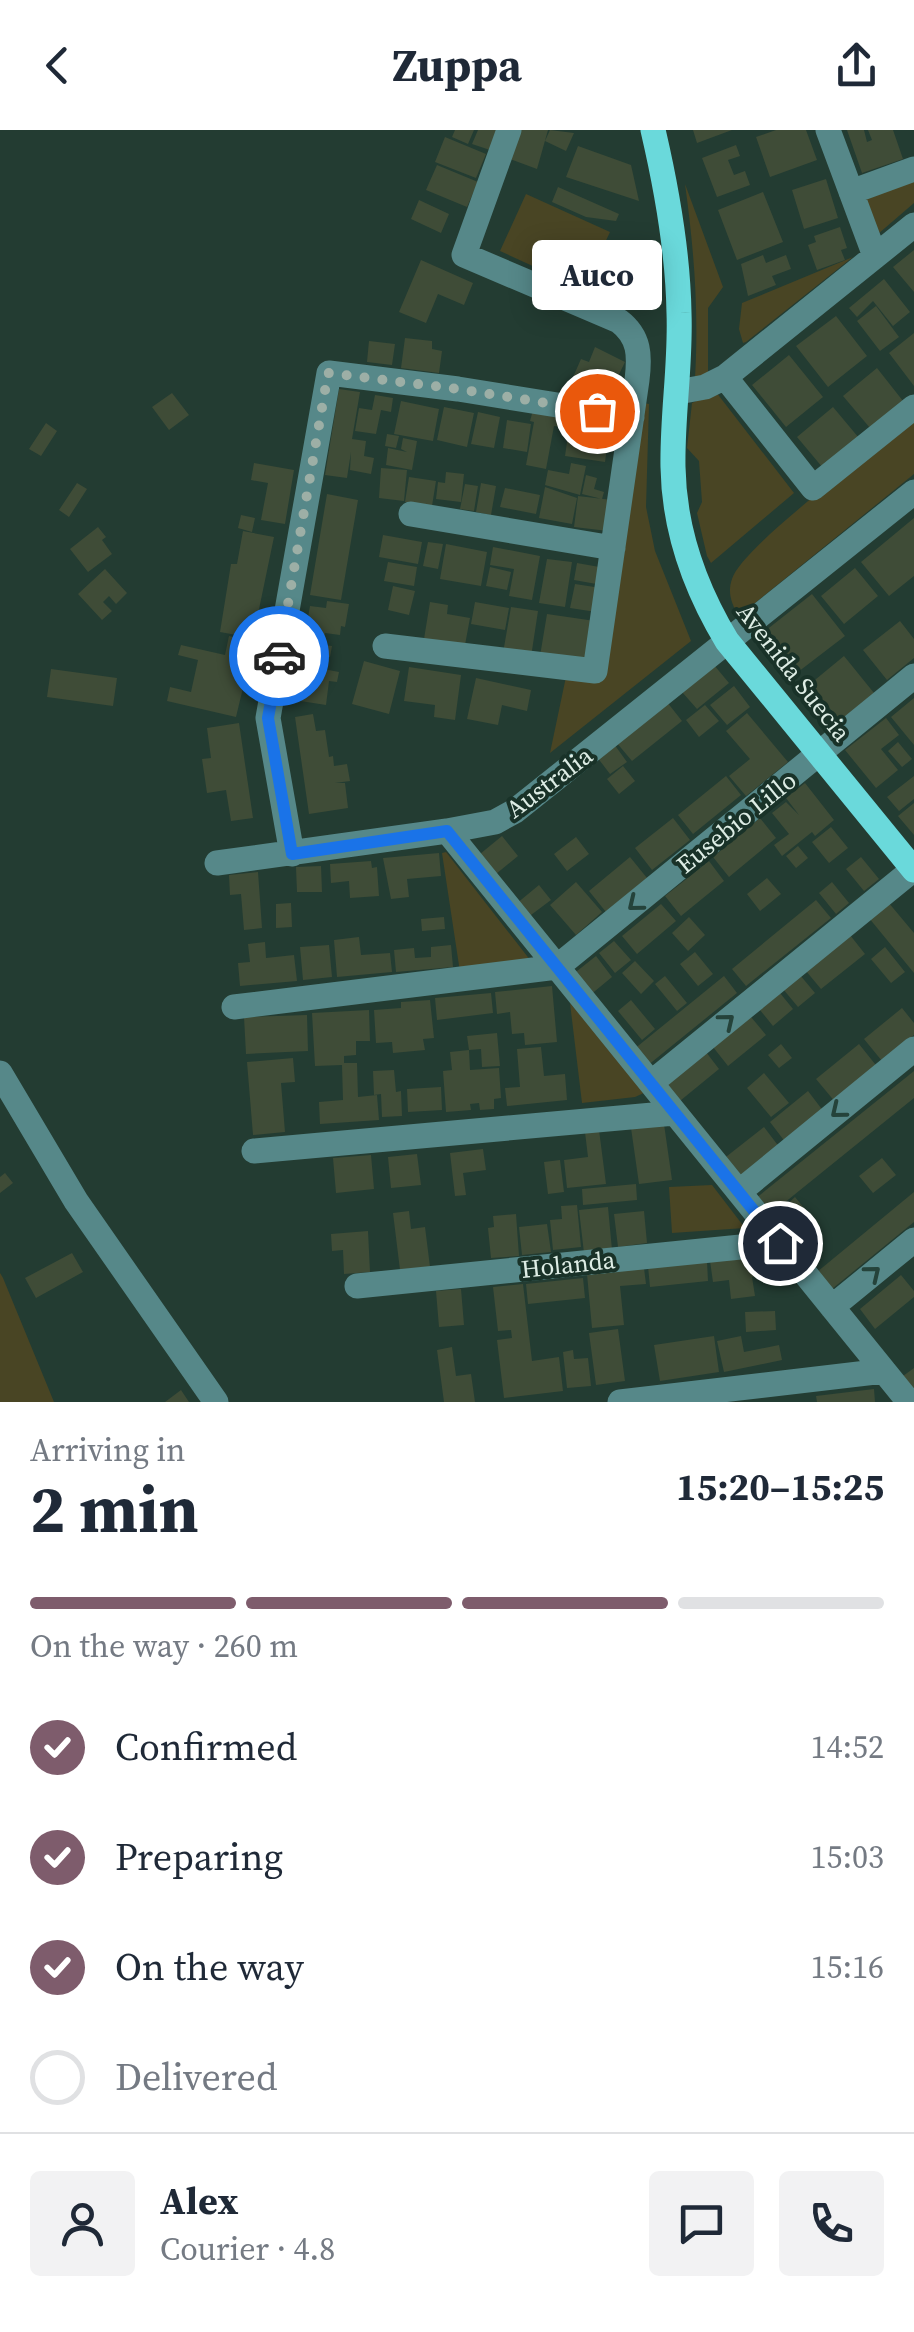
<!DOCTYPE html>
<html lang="en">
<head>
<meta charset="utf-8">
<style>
	body { margin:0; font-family:"Source Serif 4",serif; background:#f2f2f3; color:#1f2937; height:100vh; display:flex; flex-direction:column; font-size:38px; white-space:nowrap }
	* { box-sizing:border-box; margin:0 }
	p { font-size:32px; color:#747a83 }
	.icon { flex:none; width:55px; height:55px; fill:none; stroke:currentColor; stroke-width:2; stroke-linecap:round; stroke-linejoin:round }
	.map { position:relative; height:1272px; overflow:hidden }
	.details { display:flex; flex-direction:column; background:#fff; flex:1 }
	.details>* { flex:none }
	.pin { position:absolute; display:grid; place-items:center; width:85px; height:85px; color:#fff; margin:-42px; border:5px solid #fff; border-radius:50%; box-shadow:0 2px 10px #0007 }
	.courier { position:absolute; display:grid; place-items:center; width:100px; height:100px; margin:-50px; border:8px solid #1a73e8; border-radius:50%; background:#fff; color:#222; box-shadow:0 2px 12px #0007 }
	.bubble { position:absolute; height:70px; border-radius:10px; background:#fff; box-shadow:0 5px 25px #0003; font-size:32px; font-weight:700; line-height:70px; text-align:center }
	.overview em { font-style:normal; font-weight:700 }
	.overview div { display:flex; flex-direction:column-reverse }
	.overview { display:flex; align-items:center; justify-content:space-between; height:170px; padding:0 30px }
	h1 { font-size:65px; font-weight:700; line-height:75px }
	.bar { display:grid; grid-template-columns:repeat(4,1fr); gap:15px 10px; align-content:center; height:120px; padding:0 30px }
	.bar i { height:12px; border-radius:8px; background:#e0e1e3 }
	.bar .selected { background:#7e5c6c }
	.bar p { grid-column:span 4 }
	.line { display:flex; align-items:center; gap:25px; padding:0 30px; border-top:2px solid #e0e1e3 }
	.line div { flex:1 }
	.round { display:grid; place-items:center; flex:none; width:105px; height:105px; border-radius:10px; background:#f2f2f3 }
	ol { padding:0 30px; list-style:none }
	li { display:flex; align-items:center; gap:30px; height:110px }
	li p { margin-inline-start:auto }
	li .icon { padding:10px; border-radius:50%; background:#7e5c6c; color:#fff; stroke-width:4 }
	li:last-child { color:#747a83 }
	li i { width:55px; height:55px; border:5px solid #e0e1e3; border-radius:50% }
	header { display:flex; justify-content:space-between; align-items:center; height:130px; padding:0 30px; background:#fff; font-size:45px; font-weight:700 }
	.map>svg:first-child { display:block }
	.green { fill:#494524 }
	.building { fill:#3f4c37 }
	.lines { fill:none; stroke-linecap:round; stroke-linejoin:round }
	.minor { stroke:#568889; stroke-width:25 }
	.major { stroke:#6ad9db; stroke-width:25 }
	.oneway { stroke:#25433b }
	.done { stroke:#9dafa6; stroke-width:10; stroke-dasharray:0 18 }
	.route { stroke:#1a73e8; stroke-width:12 }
	.labels { text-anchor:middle; stroke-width:8; stroke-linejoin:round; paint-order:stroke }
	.street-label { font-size:25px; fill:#deede5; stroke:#193228 }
</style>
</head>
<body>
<header><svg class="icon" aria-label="back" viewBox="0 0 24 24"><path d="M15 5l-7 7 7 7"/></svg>Zuppa<svg class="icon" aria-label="share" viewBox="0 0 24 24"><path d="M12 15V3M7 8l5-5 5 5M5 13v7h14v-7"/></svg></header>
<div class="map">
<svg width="914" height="1272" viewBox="0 0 914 1272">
	<rect width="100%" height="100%" fill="#233c32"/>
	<!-- green -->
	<path class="green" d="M 914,49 L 914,73 L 878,104 L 865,66 Z
		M 685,54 L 723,157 L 708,178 L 708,250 L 695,248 C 699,182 694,119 685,54 Z
		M 526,64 L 610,102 L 583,159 L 500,121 Z
		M 853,127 L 746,212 L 743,213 L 739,199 L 742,173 Z
		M 716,262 L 794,363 L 711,433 L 707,426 L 697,383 L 702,372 L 699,331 L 687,318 L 692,273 Z
		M 637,272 L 649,274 L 646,377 L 655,421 L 691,511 L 550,623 L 567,542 L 601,541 Z
		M 914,288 L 914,344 L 739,486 C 732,475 727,463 732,449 C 742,416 879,316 914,288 Z
		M 446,722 L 534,835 L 460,842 L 442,723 Z
		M 570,873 L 646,962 L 635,967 L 582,973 Z
		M 712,1055 L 745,1098 L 672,1103 L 669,1057 Z
		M 0,1143 L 3,1148 L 54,1272 L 0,1272 Z"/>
	<!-- building -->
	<path class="building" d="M 455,0 L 474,0 L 468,14 L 452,7 Z
		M 478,0 L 498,0 L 490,20 L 472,14 Z
		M 512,0 L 548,0 L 537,39 L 510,29 Z
		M 550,0 L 574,3 L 566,21 L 545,11 Z
		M 693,0 L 732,0 L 697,13 Z
		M 776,0 L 806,0 L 817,30 L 770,47 L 756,7 Z
		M 847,0 L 864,0 L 867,12 L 872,10 L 868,0 L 893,0 L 903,29 L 862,43 Z
		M 445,7 L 486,24 L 476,48 L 435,32 Z
		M 736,15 L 740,26 L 728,30 L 734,45 L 745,41 L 750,55 L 717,67 L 702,28 Z
		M 578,16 L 631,35 L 639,71 L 566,47 Z
		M 437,35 L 478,52 L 467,77 L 426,60 Z
		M 826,49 L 838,88 L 804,99 L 792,60 Z
		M 558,57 L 619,84 L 616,91 L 586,87 L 552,72 Z
		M 763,62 L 783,112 L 737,130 L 718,80 Z
		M 419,70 L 449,84 L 441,103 L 411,89 Z
		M 840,97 L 847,118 L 841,120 L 845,130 L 817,140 L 808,115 L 816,112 L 814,106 Z
		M 914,120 L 914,162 L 893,137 Z
		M 763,125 L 766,133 L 786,125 L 791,139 L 772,146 L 776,155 L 748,166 L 741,134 Z
		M 421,130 L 473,153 L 464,175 L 438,164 L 426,193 L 399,182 Z
		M 884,149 L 910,182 L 893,196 L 873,171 L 857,187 L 849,178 Z
		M 876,176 L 899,207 L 880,221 L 857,191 Z
		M 836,186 L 867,226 L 828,257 L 796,216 Z
		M 914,203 L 914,256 L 889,223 Z
		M 405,208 L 432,211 L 432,219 L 442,221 L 439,243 L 401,238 Z
		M 369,211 L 395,214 L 392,235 L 367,232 Z
		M 595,217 L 625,232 L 606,271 L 570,254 L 581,229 L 589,232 Z
		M 789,225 L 823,267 L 786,297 L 752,255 Z
		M 877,238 L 903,271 L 870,298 L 843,266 Z
		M 339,259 L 360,262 L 352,309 L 366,311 L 364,326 L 374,328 L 371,344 L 350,340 L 351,322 L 347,348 L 325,345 Z
		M 172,263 L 189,285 L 169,300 L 152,277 Z
		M 375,265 L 393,268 L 391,282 L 381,280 L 376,304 L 355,301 L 359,278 L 372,280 Z
		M 401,271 L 439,279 L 433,311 L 394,304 Z
		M 444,277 L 474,283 L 467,317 L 437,310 Z
		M 833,277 L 859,308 L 823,338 L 797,307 Z
		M 533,280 L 565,287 L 562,297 L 554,296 L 546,339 L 526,335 L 534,292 L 530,291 Z
		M 478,282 L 500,287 L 494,318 L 471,314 Z
		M 507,290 L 531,294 L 527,322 L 503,318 Z
		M 46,293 L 57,301 L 41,326 L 29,319 Z
		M 569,298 L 609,303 L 605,332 L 565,326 Z
		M 387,304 L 399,306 L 396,318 L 385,316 Z
		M 403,308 L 417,311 L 412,340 L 386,335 L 388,318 L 407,322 L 401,319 Z
		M 254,333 L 294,340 L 285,394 L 261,390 L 268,353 L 251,350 Z
		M 571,333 L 586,336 L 580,365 L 545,355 L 548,340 L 569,344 Z
		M 381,338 L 407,340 L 404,371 L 379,368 Z
		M 446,342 L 464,344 L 461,372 L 436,369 L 438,352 L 445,353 Z
		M 586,345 L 597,348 L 594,359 L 604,362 L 602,369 L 582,364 Z
		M 409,347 L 436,351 L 432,376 L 405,372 Z
		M 77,353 L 87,359 L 69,387 L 59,380 Z
		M 481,353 L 496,356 L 491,385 L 476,382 Z
		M 465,354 L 478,356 L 474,381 L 460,379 Z
		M 545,357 L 577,368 L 572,394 L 539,388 Z
		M 505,358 L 540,365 L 536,384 L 500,377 Z
		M 327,364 L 358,370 L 341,470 L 310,465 Z
		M 578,366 L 612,370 L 608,401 L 574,397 Z
		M 241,385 L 255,388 L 252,402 L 238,398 Z
		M 914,388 L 914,446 L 889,466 L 861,432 Z
		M 98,397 L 106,407 L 102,410 L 112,424 L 88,442 L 70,419 Z
		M 243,401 L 274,407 L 253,508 L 220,502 L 231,434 L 237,434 Z
		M 383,405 L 422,412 L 418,434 L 379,427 Z
		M 428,412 L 443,414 L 438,439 L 423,436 Z
		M 446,414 L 487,422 L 481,456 L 440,449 Z
		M 493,417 L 540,426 L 532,470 L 509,466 L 514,439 L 490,435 Z
		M 547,429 L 572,432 L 565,477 L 539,473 Z
		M 388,432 L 417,437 L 414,456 L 384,451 Z
		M 577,433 L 605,438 L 602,455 L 574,450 Z
		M 490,437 L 511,442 L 507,460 L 486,456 Z
		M 855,438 L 878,466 L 844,494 L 821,466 Z
		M 105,439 L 127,463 L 116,474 L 109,466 L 103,472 L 112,481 L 102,490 L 78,464 Z
		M 575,454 L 601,458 L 596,482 L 570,478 Z
		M 393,456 L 415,461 L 409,485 L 388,480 Z
		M 812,464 L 845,506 L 798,542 L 765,501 Z
		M 327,471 L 349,474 L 345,497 L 341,496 L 340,505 L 325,503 L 323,515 L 332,516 L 330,527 L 321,525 L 318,538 L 339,542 L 337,552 L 329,551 L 326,575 L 294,570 L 310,476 L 326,478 Z
		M 430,472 L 448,475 L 447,484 L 470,488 L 465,515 L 424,509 Z
		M 475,472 L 509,478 L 505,500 L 471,494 Z
		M 511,477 L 538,481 L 531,527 L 503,523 Z
		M 547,484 L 595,491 L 588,534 L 540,526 Z
		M 900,491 L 914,509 L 914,528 L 887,550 L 863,520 Z
		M 229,506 L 254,512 L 236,587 L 167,571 L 170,557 L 191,562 L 198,530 L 178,525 L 181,515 L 225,525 Z
		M 844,526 L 874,563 L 840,591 L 810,554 Z
		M 364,531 L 400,541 L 389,584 L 352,574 Z
		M 714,535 L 729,553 L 697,579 L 682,562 Z
		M 409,537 L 461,545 L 455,590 L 434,587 L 435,575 L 404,571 Z
		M 51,539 L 117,548 L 113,576 L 47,567 Z
		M 476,548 L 531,560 L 527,581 L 502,575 L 498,595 L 467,589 Z
		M 734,556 L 750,577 L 727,595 L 710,575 Z
		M 914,568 L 914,615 L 891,587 Z
		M 667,572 L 682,591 L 632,631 L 616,612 Z
		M 705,575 L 719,591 L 699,607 L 686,590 Z
		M 747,583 L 788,632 L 746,666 L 729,646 L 750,629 L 726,601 Z
		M 313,584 L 316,601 L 325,600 L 329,627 L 333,626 L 334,636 L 347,634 L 350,651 L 335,653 L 345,653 L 348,678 L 309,684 L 295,587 Z
		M 886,588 L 899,605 L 881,619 L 898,640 L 876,658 L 845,620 Z
		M 239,593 L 253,688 L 231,691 L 226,660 L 207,663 L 202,629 L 211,628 L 207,598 Z
		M 898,612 L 912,629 L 902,637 L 888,621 Z
		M 614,614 L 627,632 L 610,644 L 597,627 Z
		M 623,636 L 635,651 L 619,664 L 607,649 Z
		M 726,646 L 741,665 L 693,704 L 678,685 Z
		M 914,646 L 914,669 L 899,681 L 887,667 Z
		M 805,653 L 834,690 L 815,706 L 812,702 L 782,726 L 774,715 L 789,704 L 772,683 L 786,672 L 799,685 L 786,668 Z
		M 914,673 L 914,705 L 898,686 Z
		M 673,688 L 690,710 L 652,740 L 635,718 Z
		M 760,688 L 776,708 L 729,747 L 713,727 Z
		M 831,697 L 848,718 L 829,733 L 812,712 Z
		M 502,706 L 518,726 L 496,744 L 480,724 Z
		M 576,707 L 589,724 L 567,741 L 554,724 Z
		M 798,716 L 808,728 L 796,738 L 786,726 Z
		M 439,723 L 441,746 L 407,749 L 409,767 L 391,769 L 383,728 Z
		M 630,727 L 647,748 L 606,782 L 589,761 Z
		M 861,727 L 879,749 L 864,761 L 846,739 Z
		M 371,731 L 372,738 L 377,737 L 379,766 L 350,768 L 349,751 L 331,753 L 330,734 Z
		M 709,731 L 724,751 L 681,786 L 665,766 Z
		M 321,736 L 322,762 L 297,762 L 296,737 Z
		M 258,742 L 262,798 L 244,800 L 241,764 L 230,765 L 229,745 Z
		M 767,748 L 781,764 L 760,781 L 747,764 Z
		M 576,752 L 602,782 L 576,805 L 550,775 Z
		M 832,752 L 849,773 L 836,784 L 819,763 Z
		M 539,755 L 551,770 L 527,788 L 516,774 Z
		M 816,770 L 831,788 L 746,856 L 732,839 Z
		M 888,772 L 914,803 L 914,843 L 869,788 Z
		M 291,773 L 292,797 L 276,798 L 276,774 Z
		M 661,774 L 676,791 L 637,824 L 622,806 Z
		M 444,787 L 445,799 L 422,801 L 421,789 Z
		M 689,787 L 705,805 L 688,821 L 672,803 Z
		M 850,805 L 865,824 L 821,859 L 806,841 Z
		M 359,807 L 361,825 L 390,823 L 392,842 L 337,847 L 334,810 Z
		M 614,811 L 631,830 L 615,843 L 599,823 Z
		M 265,812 L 266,828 L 294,825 L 297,851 L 240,856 L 238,833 L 250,832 L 248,814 Z
		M 329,815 L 332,847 L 303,850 L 300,817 Z
		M 451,815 L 453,837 L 396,842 L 394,820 L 414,818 L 415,828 L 431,827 L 431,817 Z
		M 885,817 L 905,842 L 891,853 L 871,829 Z
		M 695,822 L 713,844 L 698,856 L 680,834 Z
		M 596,826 L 612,847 L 589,866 L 572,845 Z
		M 635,831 L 654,851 L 641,864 L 622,843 Z
		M 800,845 L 815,863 L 798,877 L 783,859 Z
		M 665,846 L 687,873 L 677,881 L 655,854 Z
		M 724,846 L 737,863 L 647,936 L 633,920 Z
		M 552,856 L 557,912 L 525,915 L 524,903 L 512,904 L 510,882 L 497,884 L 495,862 Z
		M 491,863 L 493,883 L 437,890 L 435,868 Z
		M 780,863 L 793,879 L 773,896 L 760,880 Z
		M 430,870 L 434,908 L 423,909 L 425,920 L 393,923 L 392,912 L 376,913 L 374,880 L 401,878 L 401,872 Z
		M 631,870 L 655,899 L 642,910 L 618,881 Z
		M 902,878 L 914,893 L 914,905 L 882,931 L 864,909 Z
		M 369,880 L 370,911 L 356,911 L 356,925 L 344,926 L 344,933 L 357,933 L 358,967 L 377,965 L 379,990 L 320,994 L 319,972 L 343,970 L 342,935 L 315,936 L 312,883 Z
		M 307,885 L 308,921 L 246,924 L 244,887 Z
		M 751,887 L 766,905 L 728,936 L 713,917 Z
		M 497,903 L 500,936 L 482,937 L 481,919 L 469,920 L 470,940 L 499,938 L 501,968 L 494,969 L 494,979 L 480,980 L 479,973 L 470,974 L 471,980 L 446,982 L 443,941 L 452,940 L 450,922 L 469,920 L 467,906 Z
		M 781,914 L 792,928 L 779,938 L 768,925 Z
		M 859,914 L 879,939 L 836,973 L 816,949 Z
		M 541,917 L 544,946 L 565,944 L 567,970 L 507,976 L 505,958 L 520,957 L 517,919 Z
		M 706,922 L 719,939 L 675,975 L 661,958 Z
		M 293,928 L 295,952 L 281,953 L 285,1002 L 253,1005 L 247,932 Z
		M 394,940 L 396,962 L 401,961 L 402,986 L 382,987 L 381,964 L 374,965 L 373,941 Z
		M 914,941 L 914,968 L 768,1086 L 755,1069 Z
		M 764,943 L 789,973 L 771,987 L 747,958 Z
		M 441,957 L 442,980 L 408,982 L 407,959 Z
		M 808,961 L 824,982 L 786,1013 L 770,992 Z
		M 664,994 L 672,1050 L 639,1054 L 631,998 Z
		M 764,997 L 780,1018 L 739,1051 L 722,1030 Z
		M 599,1000 L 606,1054 L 567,1058 L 564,1030 L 588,1027 L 585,1002 Z
		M 483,1019 L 486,1040 L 463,1043 L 466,1065 L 455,1066 L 450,1023 Z
		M 417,1024 L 421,1055 L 391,1058 L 388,1027 Z
		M 371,1025 L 374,1059 L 336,1063 L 333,1028 Z
		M 882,1028 L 896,1045 L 873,1063 L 859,1046 Z
		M 560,1030 L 564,1062 L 548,1064 L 544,1032 Z
		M 5,1043 L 13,1053 L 0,1063 L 0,1047 Z
		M 636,1054 L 637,1070 L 583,1075 L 582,1059 Z
		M 914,1062 L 914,1092 L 832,1159 L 817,1142 Z
		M 795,1067 L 818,1095 L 806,1104 L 784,1077 Z
		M 577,1075 L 581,1117 L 553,1120 L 550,1090 L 562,1089 L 561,1076 Z
		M 608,1077 L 612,1120 L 584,1123 L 579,1080 Z
		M 409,1081 L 411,1099 L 425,1097 L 430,1137 L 400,1140 L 393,1083 Z
		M 644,1081 L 647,1113 L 618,1117 L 614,1084 Z
		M 516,1084 L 519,1126 L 491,1128 L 488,1098 L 494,1097 L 493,1086 Z
		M 547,1094 L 551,1122 L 522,1125 L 519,1097 Z
		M 368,1101 L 370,1142 L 344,1144 L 343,1120 L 332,1121 L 331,1104 Z
		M 72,1123 L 83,1142 L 36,1168 L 25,1148 Z
		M 769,1123 L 772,1145 L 752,1147 L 755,1166 L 731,1169 L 729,1150 L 713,1152 L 710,1131 Z
		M 707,1131 L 708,1151 L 650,1157 L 648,1136 Z
		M 644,1138 L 646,1154 L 620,1156 L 624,1195 L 592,1198 L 587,1144 Z
		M 901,1145 L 914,1161 L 914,1167 L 875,1199 L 860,1179 Z
		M 583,1148 L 585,1168 L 528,1174 L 526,1154 Z
		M 523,1154 L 532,1231 L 559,1227 L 563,1261 L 504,1268 L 497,1210 L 512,1208 L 511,1200 L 498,1201 L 493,1157 Z
		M 461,1159 L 464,1195 L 439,1197 L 436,1161 Z
		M 775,1181 L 776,1200 L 746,1202 L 745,1182 Z
		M 618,1199 L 625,1251 L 596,1255 L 589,1203 Z
		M 714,1206 L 719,1242 L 660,1251 L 654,1215 Z
		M 741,1206 L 744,1222 L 779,1215 L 782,1230 L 724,1242 L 717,1211 Z
		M 452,1217 L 456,1246 L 471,1244 L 475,1272 L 444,1272 L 437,1220 Z
		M 573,1220 L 574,1229 L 588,1228 L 591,1256 L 567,1258 L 563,1222 Z
		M 914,1238 L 914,1260 L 903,1246 Z
		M 874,1259 L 875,1272 L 817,1272 L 816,1266 Z
		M 181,1260 L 189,1272 L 165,1272 Z"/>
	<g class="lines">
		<!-- minor -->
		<path class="minor" d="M 828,0 L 875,126
			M 851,62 L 914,39
			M 725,247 L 813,358 L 914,277
			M 678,262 L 705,257 L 725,247 L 914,95
			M 411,384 L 613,418
			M 385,516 L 595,541 L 637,250 C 640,226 640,207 619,191 L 464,125 L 509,0
			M 447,701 L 909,1272
			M 292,724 L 268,588 L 329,243 L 458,259 L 632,287
			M 217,733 L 447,701 L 495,692 L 515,681 L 914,362
			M 234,877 L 557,837 L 914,546
			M 0,943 L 76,1071 L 216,1272
			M 651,953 L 914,739
			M 254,1021 L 675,983
			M 739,1062 L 914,919
			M 357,1156 L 780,1113
			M 832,1177 L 914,1110
			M 620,1272 L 884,1241"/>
		<!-- major -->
		<path class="major" d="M 653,0 C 667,60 678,121 679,183 C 681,234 672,285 673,337 C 674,400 695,458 727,511 L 914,740"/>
	</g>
	<!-- one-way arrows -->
	<defs><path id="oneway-chevron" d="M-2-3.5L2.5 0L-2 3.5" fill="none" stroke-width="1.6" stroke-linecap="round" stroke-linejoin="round" transform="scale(2.5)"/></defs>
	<g class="oneway">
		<use href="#oneway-chevron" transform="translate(635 774) rotate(141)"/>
		<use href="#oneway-chevron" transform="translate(727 891) rotate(-39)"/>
		<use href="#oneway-chevron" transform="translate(838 981) rotate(141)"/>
		<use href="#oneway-chevron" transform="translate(873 1143) rotate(-39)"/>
	</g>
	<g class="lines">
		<!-- done -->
		<path class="done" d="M 279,526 L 328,243 L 458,259 L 597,281"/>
		<!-- route -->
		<path class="route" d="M 279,526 L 268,588 L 292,724 L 447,701 L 780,1113"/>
	</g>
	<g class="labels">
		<!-- street labels -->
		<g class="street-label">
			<text transform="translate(794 542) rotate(52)" y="9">Avenida Suecia</text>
			<text transform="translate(549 652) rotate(-37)" y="9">Australia</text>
			<text transform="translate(736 692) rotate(-39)" y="9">Eusebio Lillo</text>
			<text transform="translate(568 1134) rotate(-6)" y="9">Holanda</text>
		</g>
	</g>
</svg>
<div class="pin" style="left:597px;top:281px;background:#ea580c"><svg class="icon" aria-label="bag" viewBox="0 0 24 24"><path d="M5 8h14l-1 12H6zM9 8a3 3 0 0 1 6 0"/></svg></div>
<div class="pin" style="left:780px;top:1113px;background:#1f2937"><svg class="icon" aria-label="home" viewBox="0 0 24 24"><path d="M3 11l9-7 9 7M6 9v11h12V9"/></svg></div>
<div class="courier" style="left:279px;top:526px"><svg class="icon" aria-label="car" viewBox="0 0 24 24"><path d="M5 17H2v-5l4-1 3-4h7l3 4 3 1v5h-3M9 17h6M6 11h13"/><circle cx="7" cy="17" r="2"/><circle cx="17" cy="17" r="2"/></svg></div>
<div class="bubble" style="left:532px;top:110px;width:130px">Auco</div>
</div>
<section class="details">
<div class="overview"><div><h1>2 min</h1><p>Arriving in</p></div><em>15:20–15:25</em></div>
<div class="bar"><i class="selected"></i><i class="selected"></i><i class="selected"></i><i></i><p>On the way · 260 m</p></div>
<ol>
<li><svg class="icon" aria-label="check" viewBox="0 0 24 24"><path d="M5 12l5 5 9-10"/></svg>Confirmed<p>14:52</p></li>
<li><svg class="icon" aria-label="check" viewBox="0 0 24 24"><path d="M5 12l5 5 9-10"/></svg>Preparing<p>15:03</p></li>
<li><svg class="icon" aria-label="check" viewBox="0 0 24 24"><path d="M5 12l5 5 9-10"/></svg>On the way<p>15:16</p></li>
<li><i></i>Delivered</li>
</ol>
<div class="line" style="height:180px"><a class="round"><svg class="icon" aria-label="person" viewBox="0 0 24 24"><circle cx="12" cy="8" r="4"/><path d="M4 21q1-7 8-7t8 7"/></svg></a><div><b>Alex</b><p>Courier · 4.8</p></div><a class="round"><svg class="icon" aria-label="chat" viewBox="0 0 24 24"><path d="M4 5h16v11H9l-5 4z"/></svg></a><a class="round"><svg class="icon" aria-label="phone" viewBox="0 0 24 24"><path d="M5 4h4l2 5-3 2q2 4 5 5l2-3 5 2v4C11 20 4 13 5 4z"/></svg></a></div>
</section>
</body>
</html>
